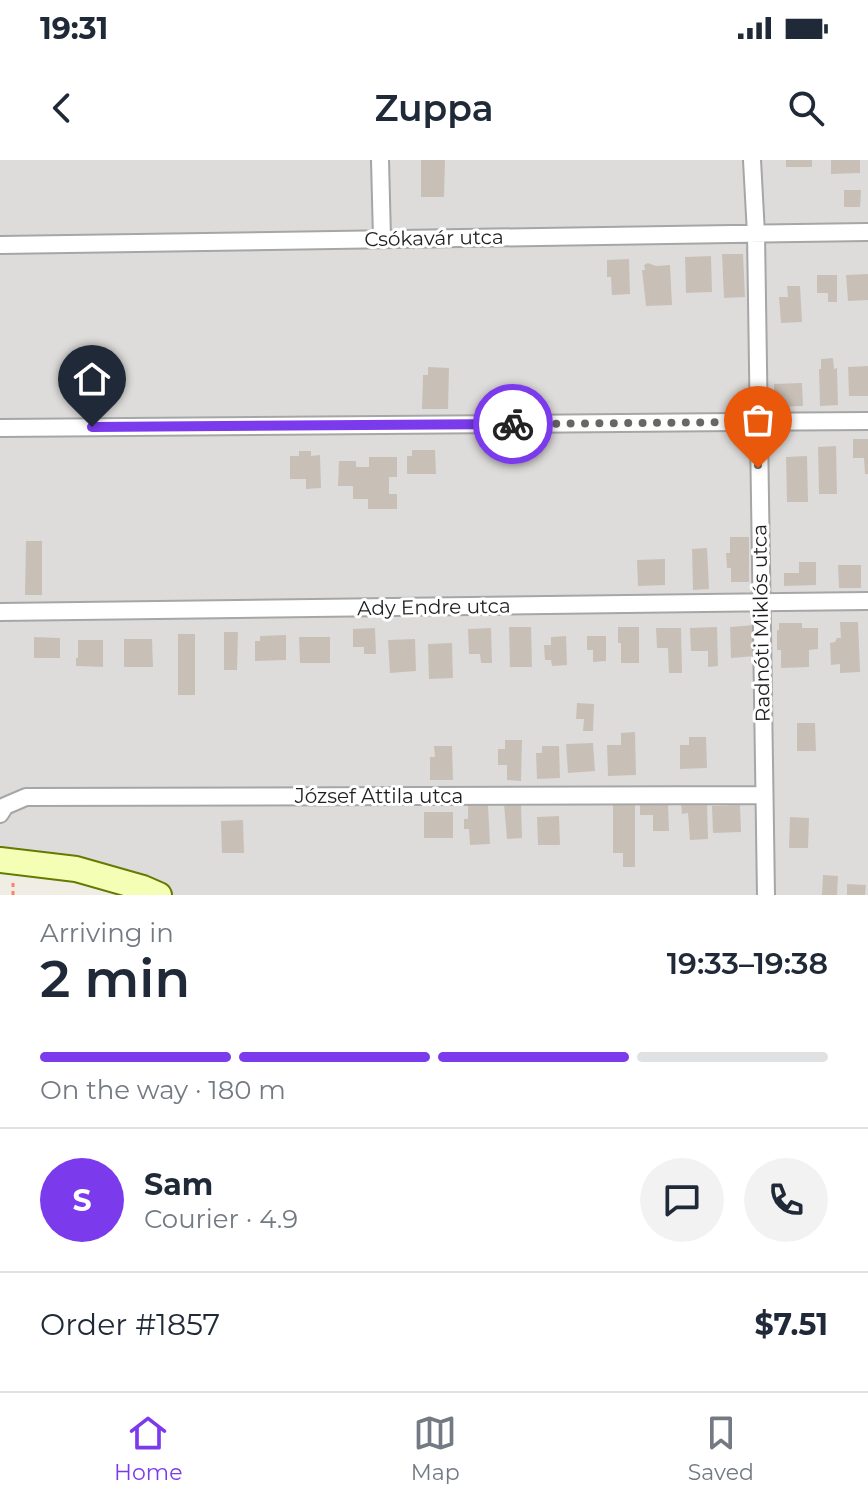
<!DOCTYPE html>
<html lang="en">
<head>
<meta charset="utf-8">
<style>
	body { margin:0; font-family:Montserrat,sans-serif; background:#f2f2f3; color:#1f2937; height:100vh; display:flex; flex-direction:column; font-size:30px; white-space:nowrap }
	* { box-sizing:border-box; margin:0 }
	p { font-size:26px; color:#747a83 }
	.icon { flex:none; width:44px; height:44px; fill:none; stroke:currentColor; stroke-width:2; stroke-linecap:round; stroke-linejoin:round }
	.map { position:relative; height:735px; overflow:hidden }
	.drawer { display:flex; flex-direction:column; background:#fff; flex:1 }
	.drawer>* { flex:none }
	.pin { position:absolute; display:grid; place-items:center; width:68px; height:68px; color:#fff; margin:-82px -34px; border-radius:50% 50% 50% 0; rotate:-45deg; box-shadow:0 0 8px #0007 }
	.pin .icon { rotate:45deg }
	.courier { position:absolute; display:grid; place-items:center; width:80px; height:80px; margin:-40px; border:6px solid #7c3aed; border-radius:50%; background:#fff; color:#222; box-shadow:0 2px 10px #0007 }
	.head em { font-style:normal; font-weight:600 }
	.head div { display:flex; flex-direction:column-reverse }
	.head { display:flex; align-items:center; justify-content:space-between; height:136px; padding:0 40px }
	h1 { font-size:52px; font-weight:600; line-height:60px }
	.bar { display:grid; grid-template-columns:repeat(4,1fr); gap:12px 8px; align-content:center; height:96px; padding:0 40px }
	.bar i { height:10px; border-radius:6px; background:#e0e1e3 }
	.bar .selected { background:#7c3aed }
	.bar p { grid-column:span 4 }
	.line { display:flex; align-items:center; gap:20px; padding:0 40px; border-top:2px solid #e0e1e3 }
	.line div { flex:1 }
	.round { display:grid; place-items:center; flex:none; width:84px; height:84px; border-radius:42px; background:#f2f2f3 }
	.status { display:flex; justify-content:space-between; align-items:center; height:56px; padding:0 40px; background:#fff; direction:ltr }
	.status svg { height:22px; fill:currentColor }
	header { display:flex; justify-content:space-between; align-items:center; height:104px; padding:0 40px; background:#fff; font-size:36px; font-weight:600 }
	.tabs { display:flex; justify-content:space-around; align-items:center; height:112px; border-top:2px solid #e0e1e3; background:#fff; font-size:22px; color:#747a83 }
	.tabs a { display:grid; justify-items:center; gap:4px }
	.tabs .selected { color:#7c3aed }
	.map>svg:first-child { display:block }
	.residential { fill:#dddcdb }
	.building { fill:#c8c0b7 }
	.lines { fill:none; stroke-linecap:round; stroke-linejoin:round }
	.street-casing { stroke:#a6a6a6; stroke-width:20 }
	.secondary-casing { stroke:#637b00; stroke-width:28 }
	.path { stroke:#ff8466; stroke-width:3; stroke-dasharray:4 4; stroke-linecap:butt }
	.street { stroke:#fff; stroke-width:16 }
	.secondary { stroke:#f4feb4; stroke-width:24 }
	.done { stroke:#686764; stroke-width:8; stroke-dasharray:0 14.4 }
	.route { stroke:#7c3aed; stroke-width:10 }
	.labels { text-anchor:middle; stroke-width:6; stroke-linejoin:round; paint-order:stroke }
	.street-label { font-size:20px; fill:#1f1f1f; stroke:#fff }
</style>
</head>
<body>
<div class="status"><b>19:31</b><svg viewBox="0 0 49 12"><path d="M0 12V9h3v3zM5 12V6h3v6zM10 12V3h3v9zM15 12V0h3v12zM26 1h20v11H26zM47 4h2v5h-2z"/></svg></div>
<header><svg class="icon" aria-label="back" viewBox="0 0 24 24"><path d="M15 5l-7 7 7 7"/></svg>Zuppa<svg class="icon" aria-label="search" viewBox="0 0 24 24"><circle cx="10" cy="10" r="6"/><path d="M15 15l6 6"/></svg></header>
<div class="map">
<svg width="868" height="735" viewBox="0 0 868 735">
	<rect width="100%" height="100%" fill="#f0ede4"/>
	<!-- residential -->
	<path class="residential" d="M 0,0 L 868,0 L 868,735 L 159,735 L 0,700 Z"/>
	<!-- building -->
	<path class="building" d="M 421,0 L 445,0 L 444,37 L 421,37 Z
		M 786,0 L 812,0 L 812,7 L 786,7 Z
		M 831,0 L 860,0 L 860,13 L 831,14 Z
		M 844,30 L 861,30 L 860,47 L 844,47 Z
		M 722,94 L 743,94 L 745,137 L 724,138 Z
		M 711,96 L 712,132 L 686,133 L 685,97 Z
		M 629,99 L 630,134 L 612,135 L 611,117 L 607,117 L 607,100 Z
		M 648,103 L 656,106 L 670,105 L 672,145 L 646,146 L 642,110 L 645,110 L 644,105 Z
		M 868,114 L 868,140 L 848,141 L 846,115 Z
		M 817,115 L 837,115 L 837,142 L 828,142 L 828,133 L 817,133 Z
		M 787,126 L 800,126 L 802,162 L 781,163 L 779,137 L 788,137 Z
		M 833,198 L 834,209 L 837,208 L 838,245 L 820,246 L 819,209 L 821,209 L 821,199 Z
		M 868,206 L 868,236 L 849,236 L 848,207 Z
		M 428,207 L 449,208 L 448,249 L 422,249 L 423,215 L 428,215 Z
		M 802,223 L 803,246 L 774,247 L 774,224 Z
		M 853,279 L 868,279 L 868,314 L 865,314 L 864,298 L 853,298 Z
		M 836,286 L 837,334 L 819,334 L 818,287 Z
		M 412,290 L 435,290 L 436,314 L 407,314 L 407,296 L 412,296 Z
		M 299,291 L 311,291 L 311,296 L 320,295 L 321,328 L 306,329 L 306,319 L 290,319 L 290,296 L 299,296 Z
		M 807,296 L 808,342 L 787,342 L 786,297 Z
		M 369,297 L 397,297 L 397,317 L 389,317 L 389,334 L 397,334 L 397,349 L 368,349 L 368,339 L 353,339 L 353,326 L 338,326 L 339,301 L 356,301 L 356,307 L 369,307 Z
		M 730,377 L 749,377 L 749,422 L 731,422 L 731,408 L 727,408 L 726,393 L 730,393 Z
		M 26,381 L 42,381 L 42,435 L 25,435 Z
		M 707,388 L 709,429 L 693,430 L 692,389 Z
		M 665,399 L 665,425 L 638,426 L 637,400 Z
		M 799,402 L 816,402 L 816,425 L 784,426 L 784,413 L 799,413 Z
		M 838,405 L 861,405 L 861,428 L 839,428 Z
		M 840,462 L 858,462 L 860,512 L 840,513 L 840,504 L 831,505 L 830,483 L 835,482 L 837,478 L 841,478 Z
		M 779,463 L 802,463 L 802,468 L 818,468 L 818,489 L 809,490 L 809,507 L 781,508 L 781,490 L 777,490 L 777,470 L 779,470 Z
		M 754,465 L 756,496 L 731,498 L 730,467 Z
		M 509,467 L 531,467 L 532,507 L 510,507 Z
		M 618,467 L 639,467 L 639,503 L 621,503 L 621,483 L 618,483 Z
		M 717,467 L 718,506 L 708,507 L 708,491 L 691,491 L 690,468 Z
		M 375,468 L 376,494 L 364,494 L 364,487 L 353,487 L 353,469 Z
		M 491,468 L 492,503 L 481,503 L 480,494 L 469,494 L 468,469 Z
		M 656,468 L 681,468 L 682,513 L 669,513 L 668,488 L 657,488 Z
		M 224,472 L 238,472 L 237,510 L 224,510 Z
		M 178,474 L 195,474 L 195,535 L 178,535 Z
		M 286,475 L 286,500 L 255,501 L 255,481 L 260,481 L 260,476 Z
		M 566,476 L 567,505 L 552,506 L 551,500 L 545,500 L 544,485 L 551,485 L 551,477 Z
		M 587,476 L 606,476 L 606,501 L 593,502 L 593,490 L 587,490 Z
		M 34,477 L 60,478 L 60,498 L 34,498 Z
		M 299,477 L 330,477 L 330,503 L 300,503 Z
		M 124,479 L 152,479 L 153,507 L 124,507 Z
		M 415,479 L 416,511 L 390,513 L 388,480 Z
		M 78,480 L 103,480 L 103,507 L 76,506 L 76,498 L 78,498 Z
		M 452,483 L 453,518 L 429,519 L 428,484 Z
		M 577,543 L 594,544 L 593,571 L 583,571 L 584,559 L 576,559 Z
		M 797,563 L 815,563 L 816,591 L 797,591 Z
		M 635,572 L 636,615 L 608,616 L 607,585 L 621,585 L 621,573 Z
		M 689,577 L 706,577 L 707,608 L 680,609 L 680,585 L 689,585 Z
		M 505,580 L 522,580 L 521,621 L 507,620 L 507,605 L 498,605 L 498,589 L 505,589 Z
		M 593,583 L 595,611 L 568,613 L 566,584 Z
		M 434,586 L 452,586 L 453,620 L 430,620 L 430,597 L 435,597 Z
		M 542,586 L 559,586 L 560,618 L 537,619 L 536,593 L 542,593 Z
		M 521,642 L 522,678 L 507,679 L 504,644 Z
		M 613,642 L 635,642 L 635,707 L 623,707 L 623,693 L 613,693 Z
		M 668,642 L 669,671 L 653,671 L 653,655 L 640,655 L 640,643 Z
		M 707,642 L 708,679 L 690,680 L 688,653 L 682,654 L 681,643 Z
		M 468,645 L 488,645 L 490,684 L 470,685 L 469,669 L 464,669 L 464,659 L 468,659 Z
		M 740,645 L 741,672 L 713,673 L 712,646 Z
		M 424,652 L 453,652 L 453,678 L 424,678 Z
		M 559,656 L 560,685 L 538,685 L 537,657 Z
		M 790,657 L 809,658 L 808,688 L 789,688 Z
		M 243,660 L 244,693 L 222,693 L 221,661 Z
		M 823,715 L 838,716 L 837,735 L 822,735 Z
		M 847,724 L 866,725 L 865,735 L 847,735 Z"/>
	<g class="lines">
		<!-- street casing -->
		<g class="street-casing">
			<path id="street" d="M 380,0 L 382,78
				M 752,0 L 756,74 L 766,735
				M 0,85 L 868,72
				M 0,268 L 868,261
				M 0,452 L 868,441
				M 0,654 L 5,646 L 26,637 L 764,635"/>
		</g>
		<!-- secondary casing -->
		<g class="secondary-casing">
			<path id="secondary" d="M 0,700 L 76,709 L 143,728 L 159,735"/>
		</g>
		<!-- path -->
		<path class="path" d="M 13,735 L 13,722"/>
		<!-- street -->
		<use href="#street" class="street"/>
		<!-- secondary -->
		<use href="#secondary" class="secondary"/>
	</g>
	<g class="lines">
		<!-- done -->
		<path class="done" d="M 513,264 L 758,262 L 758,308"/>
		<!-- route -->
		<path class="route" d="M 92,267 L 513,264"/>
	</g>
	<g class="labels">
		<!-- street labels -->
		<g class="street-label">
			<text transform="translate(434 78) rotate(-1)" y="7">Csókavár utca</text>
			<text transform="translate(434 447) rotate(-1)" y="7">Ady Endre utca</text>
			<text transform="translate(761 463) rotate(-91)" y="7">Radnóti Miklós utca</text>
			<text x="379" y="643">József Attila utca</text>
		</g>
	</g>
</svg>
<div class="pin" style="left:758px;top:308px;background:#ea580c"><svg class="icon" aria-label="bag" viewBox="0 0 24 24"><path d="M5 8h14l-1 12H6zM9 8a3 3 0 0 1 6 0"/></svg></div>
<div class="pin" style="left:92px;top:267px;background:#1f2937"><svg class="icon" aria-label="home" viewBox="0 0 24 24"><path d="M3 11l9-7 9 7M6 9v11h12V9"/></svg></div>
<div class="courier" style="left:513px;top:264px"><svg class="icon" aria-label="bike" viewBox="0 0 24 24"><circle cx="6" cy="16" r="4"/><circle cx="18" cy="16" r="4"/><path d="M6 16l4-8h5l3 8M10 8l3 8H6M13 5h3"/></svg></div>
</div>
<section class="drawer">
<div class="head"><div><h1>2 min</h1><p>Arriving in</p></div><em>19:33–19:38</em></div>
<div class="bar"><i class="selected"></i><i class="selected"></i><i class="selected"></i><i></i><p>On the way · 180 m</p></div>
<div class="line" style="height:144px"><b class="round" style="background:#7c3aed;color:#fff">S</b><div><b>Sam</b><p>Courier · 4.9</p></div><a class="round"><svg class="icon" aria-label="chat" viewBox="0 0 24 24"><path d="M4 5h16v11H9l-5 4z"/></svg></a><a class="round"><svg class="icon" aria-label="phone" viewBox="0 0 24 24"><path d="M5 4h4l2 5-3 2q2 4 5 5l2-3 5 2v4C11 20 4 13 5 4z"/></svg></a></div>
<div class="line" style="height:104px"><div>Order #1857</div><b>$7.51</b></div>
</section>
<nav class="tabs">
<a class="selected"><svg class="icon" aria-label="home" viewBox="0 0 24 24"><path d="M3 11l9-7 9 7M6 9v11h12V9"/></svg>Home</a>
<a><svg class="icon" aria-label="map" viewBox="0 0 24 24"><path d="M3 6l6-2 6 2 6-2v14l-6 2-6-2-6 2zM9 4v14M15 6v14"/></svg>Map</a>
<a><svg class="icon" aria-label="saved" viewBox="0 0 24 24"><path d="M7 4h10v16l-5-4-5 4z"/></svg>Saved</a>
</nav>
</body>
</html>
